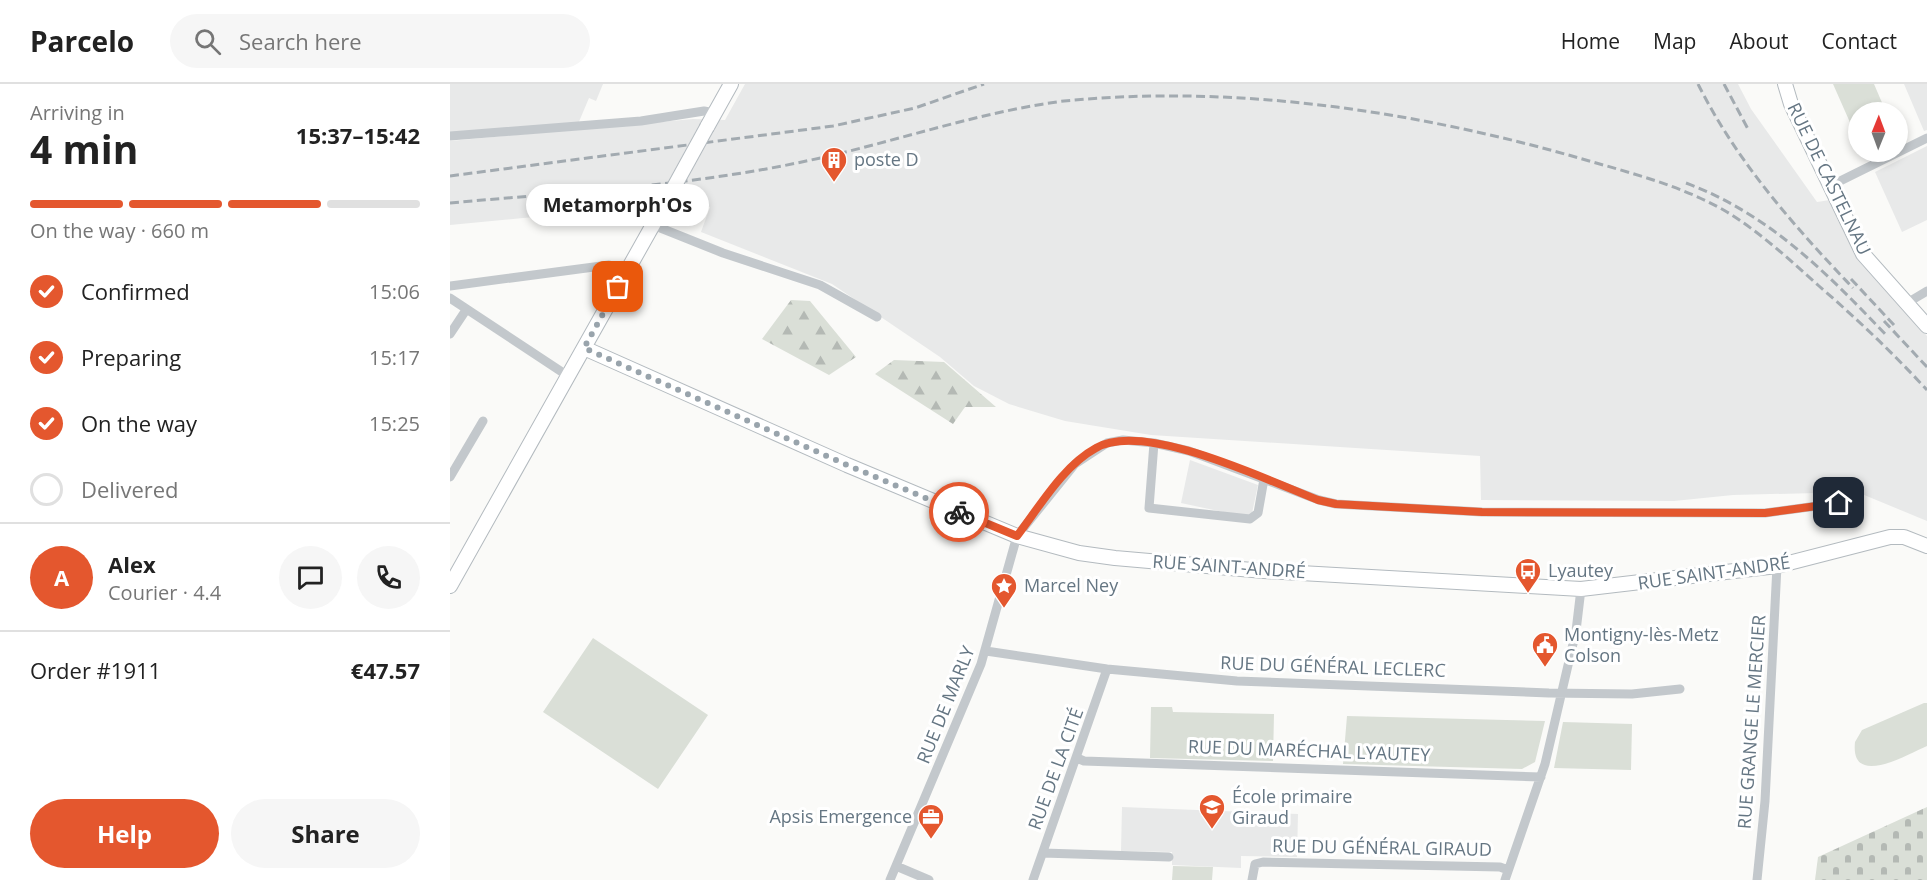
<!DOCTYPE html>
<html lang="en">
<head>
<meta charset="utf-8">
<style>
	body { margin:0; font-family:"Open Sans",sans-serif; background:#f6f6f6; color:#222; height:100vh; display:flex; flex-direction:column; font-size:22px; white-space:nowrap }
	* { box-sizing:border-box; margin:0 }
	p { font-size:20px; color:#767676 }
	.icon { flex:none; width:33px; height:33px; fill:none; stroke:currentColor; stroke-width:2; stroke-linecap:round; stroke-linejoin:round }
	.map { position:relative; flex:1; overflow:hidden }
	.details { display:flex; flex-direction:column; background:#fff; width:450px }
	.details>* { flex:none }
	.needle { width:39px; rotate:1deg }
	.fabs { position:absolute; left:1398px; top:18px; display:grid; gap:12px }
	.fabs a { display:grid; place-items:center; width:60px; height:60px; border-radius:50%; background:#fff; box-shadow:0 3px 9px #0003; font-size:30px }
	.pin { position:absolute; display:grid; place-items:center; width:51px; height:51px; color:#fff; margin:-26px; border-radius:12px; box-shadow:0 3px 9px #0006 }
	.courier { position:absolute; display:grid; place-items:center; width:60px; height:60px; margin:-30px; border:4px solid #e4572e; border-radius:50%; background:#fff; color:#222; box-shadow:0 2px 8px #0007 }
	.bubble { position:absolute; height:42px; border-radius:21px; background:#fff; box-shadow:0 3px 9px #0003; font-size:20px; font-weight:700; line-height:42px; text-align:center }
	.headline em { font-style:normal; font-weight:700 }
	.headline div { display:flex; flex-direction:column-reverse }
	.headline { display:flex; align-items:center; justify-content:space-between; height:102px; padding:0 30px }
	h1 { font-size:39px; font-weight:700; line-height:45px }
	.bar { display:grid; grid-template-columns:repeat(4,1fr); gap:9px 6px; align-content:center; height:72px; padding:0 30px }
	.bar i { height:8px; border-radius:4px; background:#e0e0e0 }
	.bar .active { background:#e4572e }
	.bar p { grid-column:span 4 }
	.line { display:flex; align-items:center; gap:15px; padding:0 30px; border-top:2px solid #e0e0e0 }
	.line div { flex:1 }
	.round { display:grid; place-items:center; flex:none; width:63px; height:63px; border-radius:32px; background:#f6f6f6 }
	ol { padding:0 30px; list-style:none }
	li { display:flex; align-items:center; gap:18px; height:66px }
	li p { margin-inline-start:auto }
	li .icon { padding:6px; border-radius:50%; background:#e4572e; color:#fff; stroke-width:4 }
	li:last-child { color:#767676 }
	li i { width:33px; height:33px; border:3px solid #e0e0e0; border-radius:50% }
	.button { display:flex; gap:12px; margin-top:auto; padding:12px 30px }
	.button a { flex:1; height:69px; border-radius:36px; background:#e4572e; color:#fff; font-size:24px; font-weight:700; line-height:69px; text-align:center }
	.button a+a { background:#f6f6f6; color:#222 }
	header { display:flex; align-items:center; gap:36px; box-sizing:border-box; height:84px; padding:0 30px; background:#fff; border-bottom:2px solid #e0e0e0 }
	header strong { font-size:28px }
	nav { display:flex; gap:33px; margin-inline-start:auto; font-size:21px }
	.search { width:420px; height:54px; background:#f6f6f6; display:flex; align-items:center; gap:15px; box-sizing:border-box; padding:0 21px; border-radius:33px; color:#767676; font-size:22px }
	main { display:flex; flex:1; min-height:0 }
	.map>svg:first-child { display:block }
	.built { fill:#e8e9e9 }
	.forest { fill:url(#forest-firs) }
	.cemetery { fill:url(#cemetery-stones) }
	.garden { fill:#dadfd7 }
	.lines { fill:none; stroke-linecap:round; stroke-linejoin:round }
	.secondary-casing { stroke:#b3babf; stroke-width:16 }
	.street { stroke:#c3c8cc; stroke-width:9 }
	.secondary { stroke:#fff; stroke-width:14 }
	.rail { stroke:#a2aab0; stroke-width:3; stroke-dasharray:9 4.5; stroke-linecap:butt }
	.secondary-bridge-casing { stroke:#b3babf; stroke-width:16; stroke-linecap:butt }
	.secondary-bridge { stroke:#fff; stroke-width:14 }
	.done { stroke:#99a4ac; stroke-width:6; stroke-dasharray:0 10.8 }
	.route { stroke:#e4572e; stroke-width:8 }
	.labels { text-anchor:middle; stroke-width:6; stroke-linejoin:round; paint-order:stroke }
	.poi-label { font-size:18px; fill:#657683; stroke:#fff; text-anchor:start }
	.street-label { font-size:18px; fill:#657683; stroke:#fff }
</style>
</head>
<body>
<header>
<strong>Parcelo</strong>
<div class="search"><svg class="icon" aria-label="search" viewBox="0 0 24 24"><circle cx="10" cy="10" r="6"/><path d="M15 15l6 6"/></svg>Search here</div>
<nav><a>Home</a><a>Map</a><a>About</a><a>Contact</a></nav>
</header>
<main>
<section class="details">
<div class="headline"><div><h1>4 min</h1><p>Arriving in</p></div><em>15:37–15:42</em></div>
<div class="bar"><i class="active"></i><i class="active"></i><i class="active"></i><i></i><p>On the way · 660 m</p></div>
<ol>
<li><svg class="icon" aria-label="check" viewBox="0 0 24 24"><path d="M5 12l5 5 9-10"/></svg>Confirmed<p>15:06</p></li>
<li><svg class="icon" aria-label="check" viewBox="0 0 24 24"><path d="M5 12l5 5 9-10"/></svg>Preparing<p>15:17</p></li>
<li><svg class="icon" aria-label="check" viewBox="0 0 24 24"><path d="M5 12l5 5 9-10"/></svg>On the way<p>15:25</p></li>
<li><i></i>Delivered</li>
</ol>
<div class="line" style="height:108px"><b class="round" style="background:#e4572e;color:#fff">A</b><div><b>Alex</b><p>Courier · 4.4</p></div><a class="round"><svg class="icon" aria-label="chat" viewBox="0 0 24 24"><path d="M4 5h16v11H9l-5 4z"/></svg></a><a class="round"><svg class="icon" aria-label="phone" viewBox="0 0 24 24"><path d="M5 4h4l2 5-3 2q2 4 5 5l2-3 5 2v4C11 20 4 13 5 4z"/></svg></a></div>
<div class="line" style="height:78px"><div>Order #1911</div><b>€47.57</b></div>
<div class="button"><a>Help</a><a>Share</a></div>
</section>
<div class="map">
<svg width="1477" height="796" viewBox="0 0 1477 796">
	<defs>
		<pattern id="forest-firs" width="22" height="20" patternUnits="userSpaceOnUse" patternTransform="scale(1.5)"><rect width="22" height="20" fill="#dadfd7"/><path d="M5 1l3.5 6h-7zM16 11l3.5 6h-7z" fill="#b4b9b4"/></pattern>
		<pattern id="cemetery-stones" width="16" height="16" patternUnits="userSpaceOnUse" patternTransform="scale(1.5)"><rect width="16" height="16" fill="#dadfd7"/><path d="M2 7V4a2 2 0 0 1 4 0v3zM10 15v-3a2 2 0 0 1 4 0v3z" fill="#b4b9b4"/></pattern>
	</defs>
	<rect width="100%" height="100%" fill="#fafaf8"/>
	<!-- built -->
	<path class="built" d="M 0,0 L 153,0 L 146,17 L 139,14 L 128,40 L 0,49 Z
		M 295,0 L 1288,0 L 1301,25 L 1367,118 L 1380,116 L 1411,178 L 1477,252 L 1477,437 L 1407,408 L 1283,411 L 1224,417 L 1031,416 L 1030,372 L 701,351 L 615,337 L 559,320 L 524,302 L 490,273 L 382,200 L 251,148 L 260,123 L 244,119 L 186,123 L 0,141 L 0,57 L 243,35 L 275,36 Z
		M 1454,0 L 1477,0 L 1477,46 L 1474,47 Z
		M 1477,62 L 1477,136 L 1452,148 L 1425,88 Z
		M 740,376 L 808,401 L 801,434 L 731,419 Z
		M 672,723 L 848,730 L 847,773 L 791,772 L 791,784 L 722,781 L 722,768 L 671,767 Z"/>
	<!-- forest -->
	<path class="forest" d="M 341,216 L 360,217 L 406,273 L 379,291 L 312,255 Z
		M 444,276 L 494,278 L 546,323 L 515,323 L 503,340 L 425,290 Z"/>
	<!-- cemetery -->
	<path class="cemetery" d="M 1477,723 L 1477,796 L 1365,796 L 1368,773 Z"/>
	<!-- garden -->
	<path class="garden" d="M 1383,0 L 1424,0 L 1436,28 L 1408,28 L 1408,41 L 1402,43 Z
		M 143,554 L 258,631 L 208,705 L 93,628 Z
		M 1474,619 L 1477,619 L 1477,662 C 1458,670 1400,705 1405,658 L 1412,646 Z
		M 701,623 L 722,623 L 723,628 L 824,630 L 823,677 L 700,674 Z
		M 897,632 L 1095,637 L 1085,678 L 1072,685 L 893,680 Z
		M 1113,638 L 1182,640 L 1181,686 L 1104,684 Z
		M 723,782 L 763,783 L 762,796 L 722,796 Z"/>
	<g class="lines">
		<!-- secondary casing -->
		<g class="secondary-casing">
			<path id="secondary" d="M 1335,0 L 1341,20 L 1413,170 L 1477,242
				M 257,43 L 281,0
				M 134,264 L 397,381 L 567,452 L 629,469 L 665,474 L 814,487 L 1131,505 L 1327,482 L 1440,453 L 1454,453 L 1477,462
				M 0,502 L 213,123"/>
		</g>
		<!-- street -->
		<path class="street" d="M 0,52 L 191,37 L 254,27 L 265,29
			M 1380,102 L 1477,54
			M 203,141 L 273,169 L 370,201 L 427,233
			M 0,202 L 159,181 L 177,187
			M 0,214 L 118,292
			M 1457,219 L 1477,207
			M 0,250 L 16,226
			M 704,359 L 699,424 L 800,435 L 808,429 L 814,395
			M 0,393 L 33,337
			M 536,567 L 657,585 L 787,597 L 1099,609 L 1182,610 L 1230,605
			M 627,674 L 634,677 L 1091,693
			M 593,769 L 719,773
			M 446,782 L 479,796
			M 440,796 L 531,580 L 567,452 L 625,380 L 657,359 L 673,356 L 704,359 L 739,367 L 869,416 L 886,420 L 1032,428 L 1315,429 L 1389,419
			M 583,796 L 657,585
			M 802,796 L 805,780 L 813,778 L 1050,783 L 1058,786
			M 1055,796 L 1095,680 L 1126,547 L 1131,505
			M 1307,796 L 1315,717 L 1327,482"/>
		<!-- secondary -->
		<use href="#secondary" class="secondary"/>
		<!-- rail -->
		<path class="rail" d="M 1248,0 C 1287,78 1344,142 1403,204
			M 1274,0 L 1298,45
			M 0,92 L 383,42 L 465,24 L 534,0
			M 1236,99 C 1319,130 1377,189 1437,252
			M 0,119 C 120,108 243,102 361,76 C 445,58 528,28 614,17 C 785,0 965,27 1129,74 C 1180,89 1231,101 1277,128 C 1311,149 1340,176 1369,202 C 1407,235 1443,269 1477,306
			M 1401,195 L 1444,241
			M 1434,237 L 1477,283"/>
		<!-- secondary-bridge casing -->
		<g class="secondary-bridge-casing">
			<path id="secondary-bridge" d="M 213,123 L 257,43"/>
		</g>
		<!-- secondary-bridge -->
		<use href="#secondary-bridge" class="secondary-bridge"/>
	</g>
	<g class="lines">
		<!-- done -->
		<path class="done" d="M 168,203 L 134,264 L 397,381 L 509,428"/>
		<!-- route -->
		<path class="route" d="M 509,428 L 567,452 C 590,422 613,382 646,364 C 694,336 819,397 868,416 L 886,420 L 1032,428 L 1315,429 L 1389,419"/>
	</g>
	<!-- icons -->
	<defs>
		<g id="building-pin" transform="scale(1.35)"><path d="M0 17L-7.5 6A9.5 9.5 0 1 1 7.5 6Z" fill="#e4572e" stroke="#fff"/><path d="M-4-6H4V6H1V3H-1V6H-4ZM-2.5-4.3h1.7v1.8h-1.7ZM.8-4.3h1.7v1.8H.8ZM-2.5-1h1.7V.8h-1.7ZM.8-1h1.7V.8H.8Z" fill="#fff"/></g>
		<g id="bus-pin" transform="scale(1.35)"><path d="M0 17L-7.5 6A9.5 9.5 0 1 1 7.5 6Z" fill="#e4572e" stroke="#fff"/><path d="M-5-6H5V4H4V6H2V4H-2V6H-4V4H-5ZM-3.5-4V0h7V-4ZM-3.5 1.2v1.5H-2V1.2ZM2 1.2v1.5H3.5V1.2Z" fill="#fff"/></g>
		<g id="sight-pin" transform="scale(1.35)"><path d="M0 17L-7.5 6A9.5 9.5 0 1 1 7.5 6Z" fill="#e4572e" stroke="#fff"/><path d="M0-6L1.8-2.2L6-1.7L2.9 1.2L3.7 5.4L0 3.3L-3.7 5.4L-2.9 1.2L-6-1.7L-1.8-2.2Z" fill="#fff"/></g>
		<g id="civic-pin" transform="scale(1.35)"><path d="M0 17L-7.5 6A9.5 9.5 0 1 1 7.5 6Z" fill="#e4572e" stroke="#fff"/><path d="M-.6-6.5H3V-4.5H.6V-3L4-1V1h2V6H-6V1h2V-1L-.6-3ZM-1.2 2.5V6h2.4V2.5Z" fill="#fff"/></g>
		<g id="school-pin" transform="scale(1.35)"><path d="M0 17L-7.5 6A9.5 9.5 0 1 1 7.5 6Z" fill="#e4572e" stroke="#fff"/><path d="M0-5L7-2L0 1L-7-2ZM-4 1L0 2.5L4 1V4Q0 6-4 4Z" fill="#fff"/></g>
		<g id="office-pin" transform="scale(1.35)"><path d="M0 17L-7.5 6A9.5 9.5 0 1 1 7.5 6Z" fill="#e4572e" stroke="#fff"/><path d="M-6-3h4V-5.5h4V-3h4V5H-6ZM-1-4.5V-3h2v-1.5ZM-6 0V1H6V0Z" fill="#fff"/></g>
	</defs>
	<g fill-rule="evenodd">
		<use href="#building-pin" x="384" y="76"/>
		<use href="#bus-pin" x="1078" y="487"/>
		<use href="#sight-pin" x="554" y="502"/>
		<use href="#civic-pin" x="1095" y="561"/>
		<use href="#school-pin" x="762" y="723"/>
		<use href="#office-pin" x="481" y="733"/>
	</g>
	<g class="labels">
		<!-- poi labels -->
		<g class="poi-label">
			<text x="404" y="82">poste D</text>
			<text x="1098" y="493">Lyautey</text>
			<text x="574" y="508">Marcel Ney</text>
			<text x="1114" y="557">Montigny-lès-Metz<tspan x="1114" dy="21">Colson</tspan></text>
			<text x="782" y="719">École primaire<tspan x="782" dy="21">Giraud</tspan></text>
			<text x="462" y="739" text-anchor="end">Apsis Emergence</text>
		</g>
		<!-- street labels -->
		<g class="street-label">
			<text transform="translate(1379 95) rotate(64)" y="6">RUE DE CASTELNAU</text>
			<text transform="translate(779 483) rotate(4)" y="6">RUE SAINT-ANDRÉ</text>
			<text transform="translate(1264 489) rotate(-8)" y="6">RUE SAINT-ANDRÉ</text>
			<text transform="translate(883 583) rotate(2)" y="6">RUE DU GÉNÉRAL LECLERC</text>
			<text transform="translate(496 621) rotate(-68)" y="6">RUE DE MARLY</text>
			<text transform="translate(1302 638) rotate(-86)" y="6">RUE GRANGE LE MERCIER</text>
			<text transform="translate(859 667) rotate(2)" y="6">RUE DU MARÉCHAL LYAUTEY</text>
			<text transform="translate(606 685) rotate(-70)" y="6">RUE DE LA CITÉ</text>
			<text transform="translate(932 764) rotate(1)" y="6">RUE DU GÉNÉRAL GIRAUD</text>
		</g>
	</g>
</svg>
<div class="fabs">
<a><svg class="needle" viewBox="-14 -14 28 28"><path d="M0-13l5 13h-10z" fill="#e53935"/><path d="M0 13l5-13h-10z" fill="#767676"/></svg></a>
</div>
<div class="pin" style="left:168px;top:203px;background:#ea580c"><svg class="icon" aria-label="bag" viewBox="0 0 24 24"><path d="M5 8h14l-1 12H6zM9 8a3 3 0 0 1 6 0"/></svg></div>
<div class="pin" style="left:1389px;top:419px;background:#1f2937"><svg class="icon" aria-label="home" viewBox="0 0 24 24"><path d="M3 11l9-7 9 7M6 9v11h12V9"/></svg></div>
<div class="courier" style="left:509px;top:428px"><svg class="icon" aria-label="bike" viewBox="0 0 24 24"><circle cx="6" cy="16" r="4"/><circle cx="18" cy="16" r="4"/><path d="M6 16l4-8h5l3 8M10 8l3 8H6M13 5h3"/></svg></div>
<div class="bubble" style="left:76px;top:100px;width:183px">Metamorph'Os</div>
</div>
</main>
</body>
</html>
